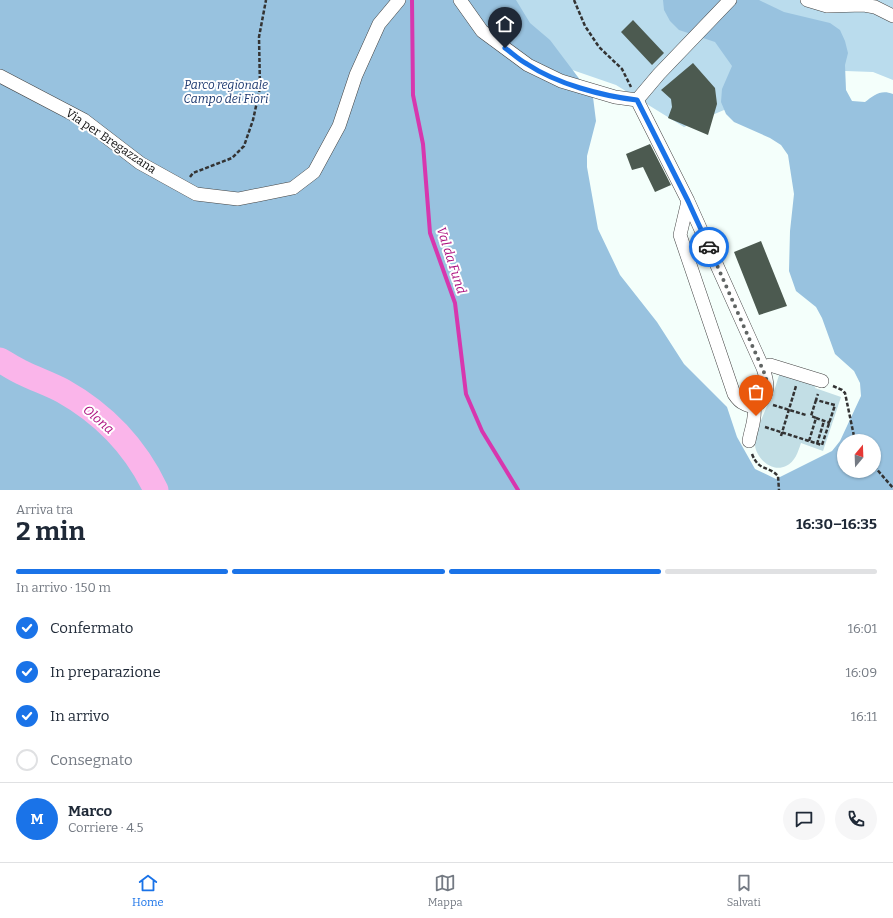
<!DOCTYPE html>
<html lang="it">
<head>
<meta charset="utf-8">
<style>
	body { margin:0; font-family:Bitter,serif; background:#f6f6f7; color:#1f2937; height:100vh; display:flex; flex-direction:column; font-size:15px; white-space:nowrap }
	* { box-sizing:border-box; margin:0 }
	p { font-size:13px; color:#747a83 }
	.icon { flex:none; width:22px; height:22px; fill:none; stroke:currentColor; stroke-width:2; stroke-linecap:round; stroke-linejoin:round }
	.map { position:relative; height:490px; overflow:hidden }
	.panel { display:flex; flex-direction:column; background:#fff; flex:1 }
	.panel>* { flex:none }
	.needle { width:26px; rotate:19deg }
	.tools { position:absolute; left:837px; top:434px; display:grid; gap:8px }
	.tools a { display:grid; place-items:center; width:44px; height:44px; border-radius:50%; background:#fff; box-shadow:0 1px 3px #0004; font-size:20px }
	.pin { position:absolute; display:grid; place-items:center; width:34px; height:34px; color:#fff; margin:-41px -17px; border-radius:50% 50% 50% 0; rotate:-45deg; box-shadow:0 0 4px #0007 }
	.pin .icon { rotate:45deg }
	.courier { position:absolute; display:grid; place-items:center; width:40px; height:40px; margin:-20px; border:3px solid #1a73e8; border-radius:50%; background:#fff; color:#222; box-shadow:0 1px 5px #0007 }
	.summary em { font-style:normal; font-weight:700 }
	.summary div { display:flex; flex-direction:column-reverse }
	.summary { display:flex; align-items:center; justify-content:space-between; height:68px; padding:0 16px }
	h1 { font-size:26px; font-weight:700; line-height:30px }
	.bar { display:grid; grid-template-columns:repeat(4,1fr); gap:6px 4px; align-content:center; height:48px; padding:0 16px }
	.bar i { height:5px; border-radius:3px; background:#e0e1e3 }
	.bar .on { background:#1a73e8 }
	.bar p { grid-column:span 4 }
	.line { display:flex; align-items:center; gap:10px; padding:0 16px; border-top:1px solid #e0e1e3 }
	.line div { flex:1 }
	.round { display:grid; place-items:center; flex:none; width:42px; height:42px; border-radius:21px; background:#f6f6f7 }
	ol { padding:0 16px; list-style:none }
	li { display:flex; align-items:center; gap:12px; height:44px }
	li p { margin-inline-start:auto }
	li .icon { padding:4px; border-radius:50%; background:#1a73e8; color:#fff; stroke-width:4 }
	li:last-child { color:#747a83 }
	li i { width:22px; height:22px; border:2px solid #e0e1e3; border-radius:50% }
	.menu { display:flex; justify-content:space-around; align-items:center; height:56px; border-top:1px solid #e0e1e3; background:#fff; font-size:11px; color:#747a83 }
	.menu a { display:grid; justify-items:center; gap:2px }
	.menu .on { color:#1a73e8 }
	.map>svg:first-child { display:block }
	.green { fill:#badced }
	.forest { fill:#98c2df; fill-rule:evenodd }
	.cemetery { fill:#c2dee5 }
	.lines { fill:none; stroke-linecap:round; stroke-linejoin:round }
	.stream { stroke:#d737ae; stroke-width:4 }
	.river { stroke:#fab5ea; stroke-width:25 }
	.building { fill:#4c5a50 }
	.minor-casing { stroke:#444; stroke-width:14 }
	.path { stroke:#333; stroke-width:2.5; stroke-dasharray:4 2; stroke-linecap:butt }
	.minor { stroke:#fff; stroke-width:13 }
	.done { stroke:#606463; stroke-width:4; stroke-dasharray:0 7.2 }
	.route { stroke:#1a73e8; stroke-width:5 }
	.labels { text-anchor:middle; stroke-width:4; stroke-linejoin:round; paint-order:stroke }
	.park-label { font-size:12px; font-style:italic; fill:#1b386f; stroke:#fff }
	.street-label { font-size:12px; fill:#111; stroke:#fff }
	.water-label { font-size:13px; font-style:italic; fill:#ad0f7f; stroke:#fff }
</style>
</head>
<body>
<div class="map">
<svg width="893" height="490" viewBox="0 0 893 490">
	<rect width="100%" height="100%" fill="#f4fffb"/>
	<!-- green -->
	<path class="green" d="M 480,0 L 893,0 L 893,80 L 873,72 L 818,70 L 684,127 L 616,85 L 555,64 Z"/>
	<!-- forest -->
	<path class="forest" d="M 0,0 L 516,0 L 530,23 L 550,40 L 593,97 L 596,121 L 587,156 L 587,167 L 598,229 L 620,275 L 657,322 L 684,364 L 727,407 L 737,437 L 755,469 L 776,479 L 832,451 L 840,441 L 861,396 L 860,383 L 854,371 L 835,354 L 822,318 L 816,307 L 796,291 L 789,271 L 790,231 L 794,194 L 788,155 L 781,145 L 770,138 L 734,122 L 726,114 L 721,102 L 722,89 L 732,66 L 715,42 L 679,30 L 670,21 L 664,10 L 663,0 L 759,0 L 784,12 L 830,23 L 840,30 L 845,41 L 848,53 L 845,65 L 846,90 L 852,101 L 865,102 C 874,95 881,89 893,94 L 893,490 L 0,490 ZM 844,441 L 874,441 L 874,471 L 844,471 Z"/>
	<!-- cemetery -->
	<path class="cemetery" d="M 780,372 L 816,384 L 815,388 L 841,397 L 823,451 L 801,443 C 798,452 795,462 786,466 C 772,473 756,458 755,445 C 754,433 765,412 769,401 L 771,401 Z"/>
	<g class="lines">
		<!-- stream -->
		<path class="stream" d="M 412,0 L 413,95 L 423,144 L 430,233 L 455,303 L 466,394 L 482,431 L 518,490"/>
		<!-- river -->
		<path class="river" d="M 0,360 C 7,364 14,369 21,372 C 35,379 50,384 63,391 C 104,414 136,448 156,490"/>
	</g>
	<!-- building -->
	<path class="building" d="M 633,20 L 664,53 L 652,65 L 621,32 Z
		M 693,63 L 715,88 L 717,104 L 708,135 L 668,118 L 672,107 L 671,99 L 661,90 Z
		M 650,144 L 671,185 L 655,192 L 643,167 L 632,170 L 626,154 Z
		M 761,241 L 787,306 L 759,315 L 734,252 Z"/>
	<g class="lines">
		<!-- minor casing -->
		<g class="minor-casing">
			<path id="minor" d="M 460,0 L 482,31 L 528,65 L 561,81 L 615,97 L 637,100
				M 807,0 L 827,6 L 864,5 L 875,7 L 893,16
				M 0,76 L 84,120 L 140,163 L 196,194 L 238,199 L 293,188 L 314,172 L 339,126 L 356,75 L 379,24 L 399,0
				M 637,100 L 688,201 L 763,368 C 765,374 767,380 767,387 C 766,400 756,411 743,403 C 740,402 736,397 734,394 L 680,235 L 688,201
				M 637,100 L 659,74 L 730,0
				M 763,368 L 770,365 L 822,381
				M 749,441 C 751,428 756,420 754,406"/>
		</g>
		<!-- path -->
		<path class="path" d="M 574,0 L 585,26 L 599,47 L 622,69 L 631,87
			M 190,177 L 193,173 L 232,158 L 244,146 L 253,120 L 260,88 L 259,37 L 266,0
			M 833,386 L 842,390 L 845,393 L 855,441
			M 816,400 L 811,416 L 816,418 L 809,441 L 822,445 L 835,405 L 816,400 L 818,394
			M 773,405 L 806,415
			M 816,418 L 830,423
			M 765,427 L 809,441
			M 781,436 L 796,386
			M 817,444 L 824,421
			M 752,454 C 759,472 768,465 778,476 L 779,490
			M 874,466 L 893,488"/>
		<!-- minor -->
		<use href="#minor" class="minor"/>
	</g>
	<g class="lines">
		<!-- done -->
		<path class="done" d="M 709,247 L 766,377 C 767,389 766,401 754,406 L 756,416"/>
		<!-- route -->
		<path class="route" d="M 505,48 C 512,53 519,60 527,64 C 557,84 602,96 637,100 L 688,201 L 709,247"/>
	</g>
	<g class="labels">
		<!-- park labels -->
		<g class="park-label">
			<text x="226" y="89">Parco regionale<tspan x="226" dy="14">Campo dei Fiori</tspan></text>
		</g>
		<!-- street labels -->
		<g class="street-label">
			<text transform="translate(111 141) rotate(34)" y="4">Via per Bregazzana</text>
		</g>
		<!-- water labels -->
		<g class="water-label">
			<text transform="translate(452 260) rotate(72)" y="5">Val da Fund</text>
			<text transform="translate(99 419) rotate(41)" y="5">Olona</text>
		</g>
	</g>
</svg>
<div class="tools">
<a><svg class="needle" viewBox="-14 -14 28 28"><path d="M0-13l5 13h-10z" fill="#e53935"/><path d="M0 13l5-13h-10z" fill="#747a83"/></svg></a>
</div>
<div class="pin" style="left:756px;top:416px;background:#ea580c"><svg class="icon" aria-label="bag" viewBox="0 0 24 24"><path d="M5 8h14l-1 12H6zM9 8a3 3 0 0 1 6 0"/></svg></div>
<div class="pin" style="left:505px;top:48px;background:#1f2937"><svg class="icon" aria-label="home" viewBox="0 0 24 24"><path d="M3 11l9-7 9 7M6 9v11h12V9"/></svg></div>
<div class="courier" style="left:709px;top:247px"><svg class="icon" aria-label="car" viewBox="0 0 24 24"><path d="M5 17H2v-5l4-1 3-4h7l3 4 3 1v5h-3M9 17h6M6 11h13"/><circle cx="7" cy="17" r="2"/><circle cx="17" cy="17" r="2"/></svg></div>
</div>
<section class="panel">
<div class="summary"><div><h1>2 min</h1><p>Arriva tra</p></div><em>16:30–16:35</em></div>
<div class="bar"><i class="on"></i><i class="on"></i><i class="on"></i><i></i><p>In arrivo · 150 m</p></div>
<ol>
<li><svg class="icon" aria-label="check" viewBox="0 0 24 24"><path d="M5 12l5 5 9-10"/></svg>Confermato<p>16:01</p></li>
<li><svg class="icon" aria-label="check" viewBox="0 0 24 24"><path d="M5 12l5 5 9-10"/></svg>In preparazione<p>16:09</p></li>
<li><svg class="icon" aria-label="check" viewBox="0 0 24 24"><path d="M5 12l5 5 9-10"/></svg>In arrivo<p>16:11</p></li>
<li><i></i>Consegnato</li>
</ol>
<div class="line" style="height:72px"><b class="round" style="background:#1a73e8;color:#fff">M</b><div><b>Marco</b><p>Corriere · 4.5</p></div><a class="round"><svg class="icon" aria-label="chat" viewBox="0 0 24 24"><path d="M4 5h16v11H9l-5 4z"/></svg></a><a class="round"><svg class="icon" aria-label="phone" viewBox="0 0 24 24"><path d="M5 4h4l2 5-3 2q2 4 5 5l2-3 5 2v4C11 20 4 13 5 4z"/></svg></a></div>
</section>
<nav class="menu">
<a class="on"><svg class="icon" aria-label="home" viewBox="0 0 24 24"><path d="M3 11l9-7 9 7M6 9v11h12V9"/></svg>Home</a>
<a><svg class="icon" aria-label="map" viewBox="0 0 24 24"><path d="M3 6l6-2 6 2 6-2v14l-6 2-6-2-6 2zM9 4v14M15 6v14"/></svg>Mappa</a>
<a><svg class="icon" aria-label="saved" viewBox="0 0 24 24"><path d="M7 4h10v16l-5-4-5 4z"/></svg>Salvati</a>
</nav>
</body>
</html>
